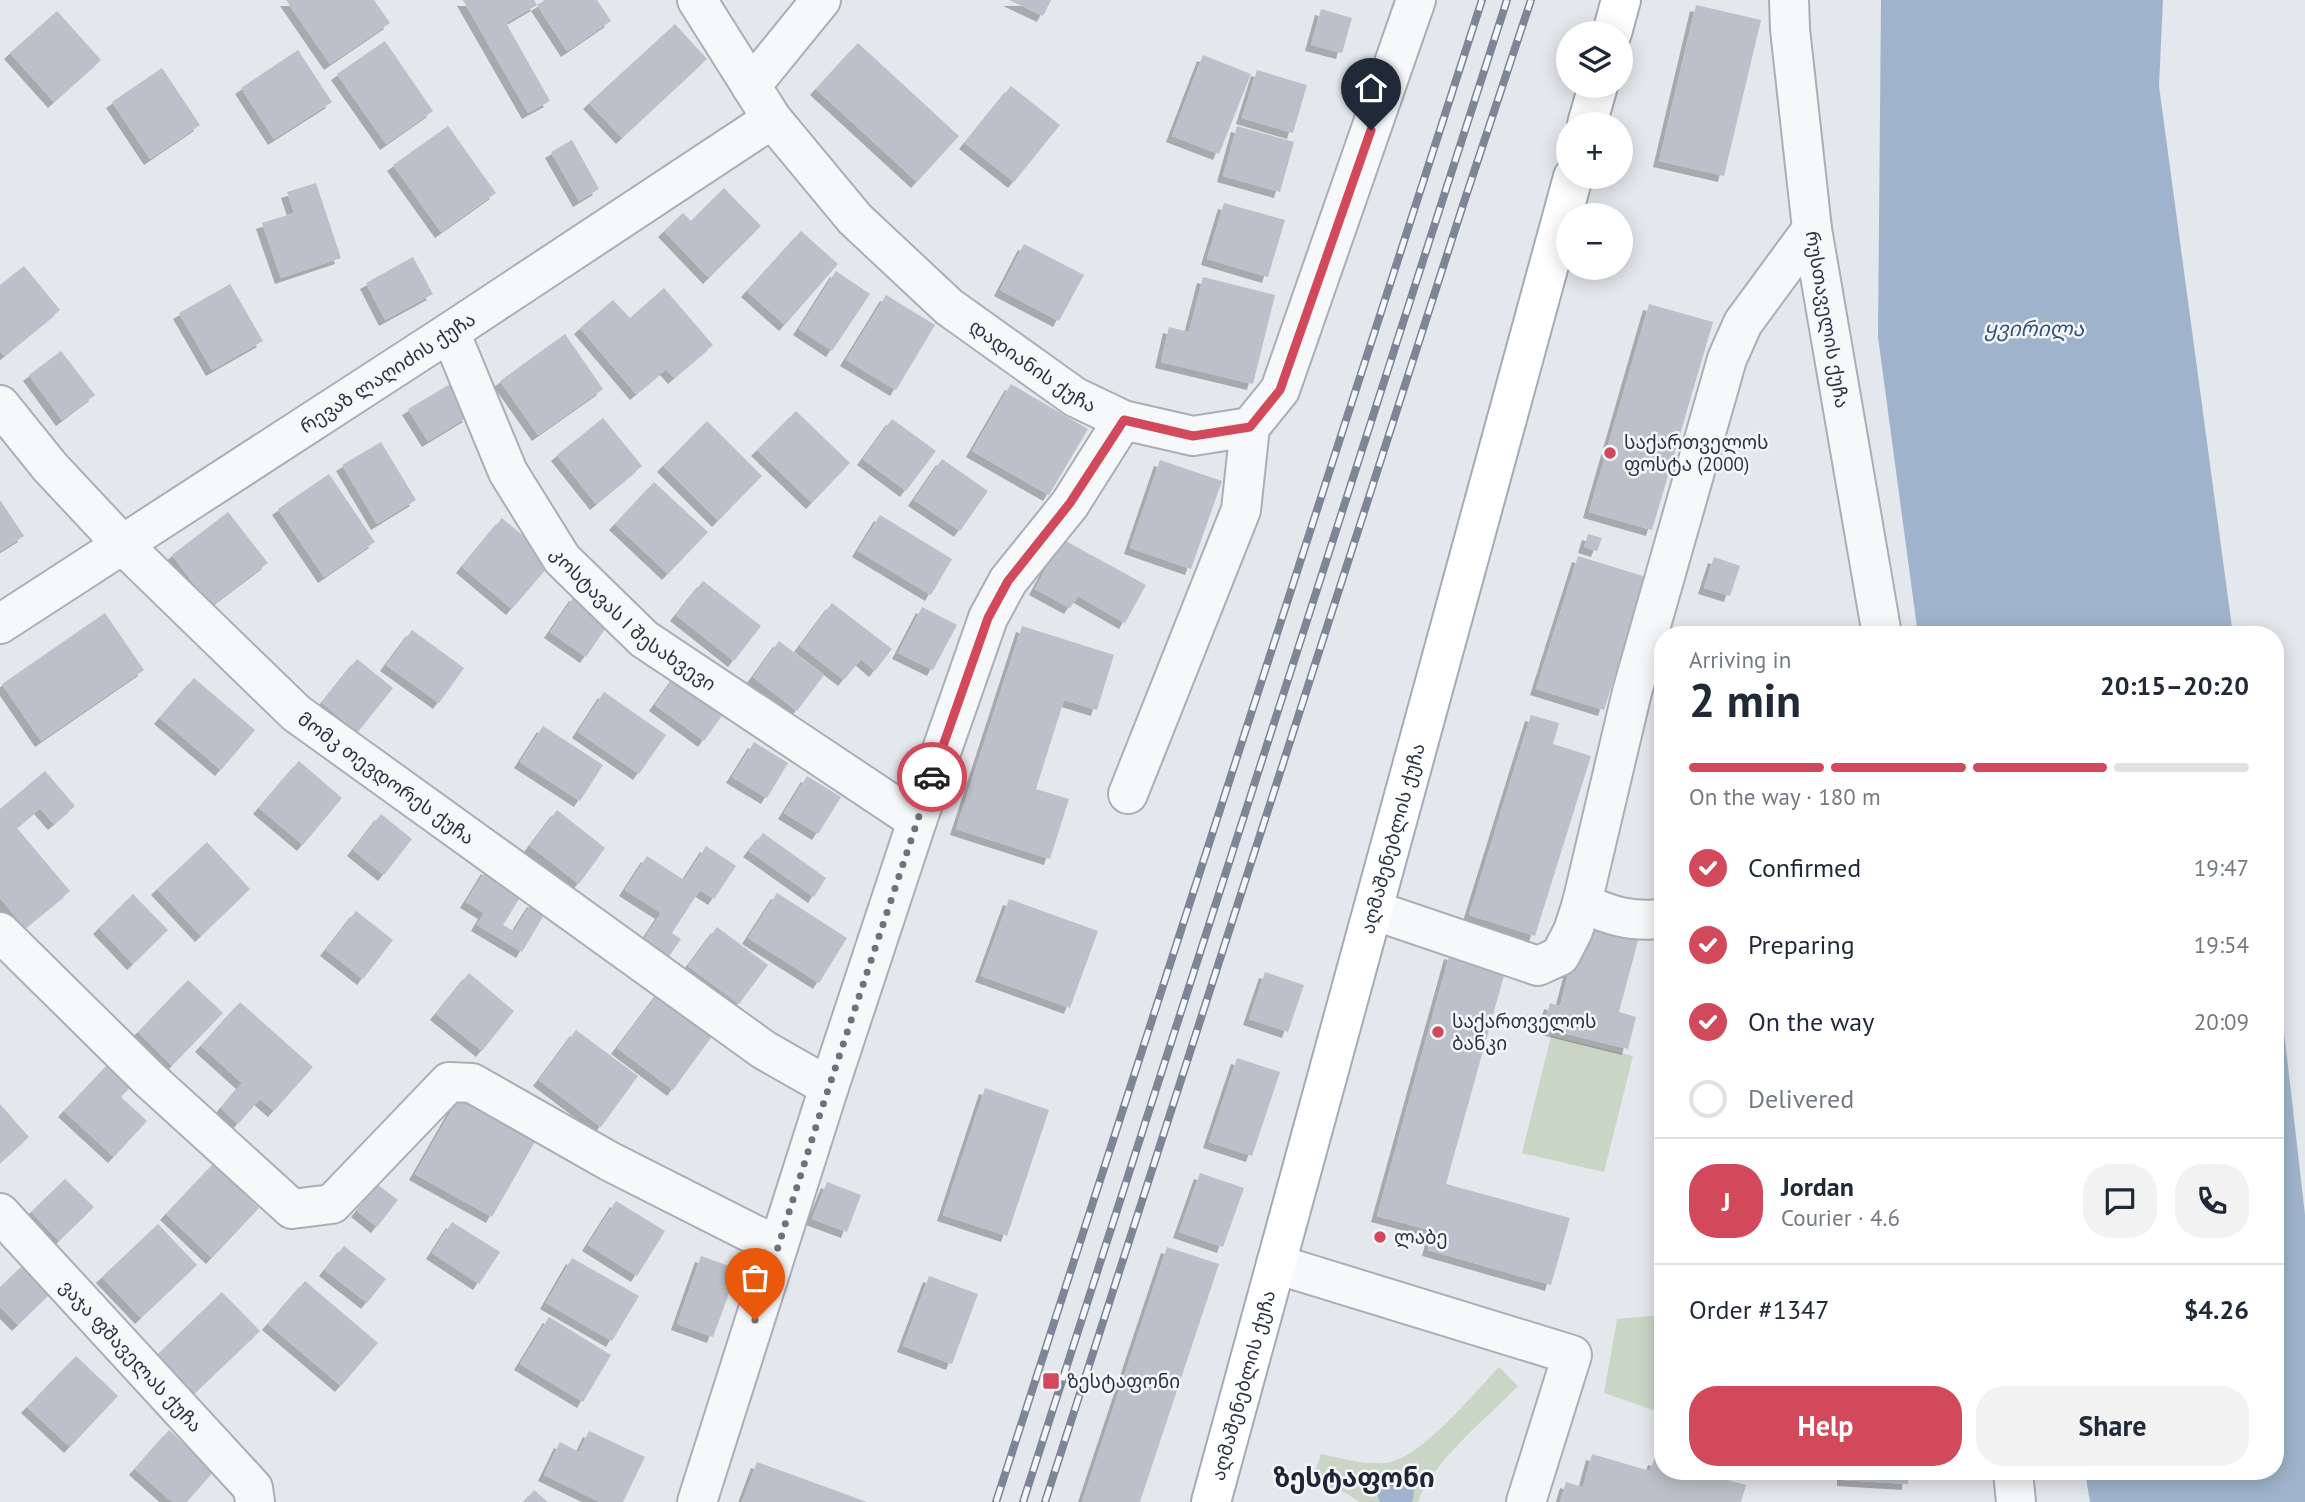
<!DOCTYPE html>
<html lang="en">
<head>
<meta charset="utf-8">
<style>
	body { margin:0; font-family:"PT Sans","Noto Sans Georgian",sans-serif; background:#f2f2f3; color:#1f2937; height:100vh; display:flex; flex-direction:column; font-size:26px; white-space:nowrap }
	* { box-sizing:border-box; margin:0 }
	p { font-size:23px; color:#747a83 }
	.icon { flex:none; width:38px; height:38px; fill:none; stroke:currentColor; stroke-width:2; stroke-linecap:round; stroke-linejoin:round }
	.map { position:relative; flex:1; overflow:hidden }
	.sheet { position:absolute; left:1654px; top:626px; width:630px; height:854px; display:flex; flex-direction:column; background:#fff; border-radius:28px; box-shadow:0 4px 18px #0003 }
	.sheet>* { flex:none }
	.controls { position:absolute; left:1556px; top:21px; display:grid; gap:14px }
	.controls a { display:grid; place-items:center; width:77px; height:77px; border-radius:50%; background:#fff; box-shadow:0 4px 18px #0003; font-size:35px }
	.pin { position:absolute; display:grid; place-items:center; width:60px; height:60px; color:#fff; margin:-72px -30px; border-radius:50% 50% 50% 0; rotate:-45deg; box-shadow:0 0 7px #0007 }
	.pin .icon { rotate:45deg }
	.courier { position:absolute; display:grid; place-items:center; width:70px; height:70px; margin:-35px; border:5px solid #d1495b; border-radius:50%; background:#fff; color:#222; box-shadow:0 2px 9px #0007 }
	.overview em { font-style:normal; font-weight:800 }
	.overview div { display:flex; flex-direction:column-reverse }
	.overview { display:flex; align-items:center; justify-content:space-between; height:119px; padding:0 35px }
	h1 { font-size:46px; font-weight:800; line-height:52px }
	.bar { display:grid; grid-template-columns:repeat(4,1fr); gap:10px 7px; align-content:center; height:84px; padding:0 35px }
	.bar i { height:9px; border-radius:5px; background:#e0e1e3 }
	.bar .selected { background:#d1495b }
	.bar p { grid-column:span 4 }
	.line { display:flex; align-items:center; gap:18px; padding:0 35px; border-top:2px solid #e0e1e3 }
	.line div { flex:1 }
	.round { display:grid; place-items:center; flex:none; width:74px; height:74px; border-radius:28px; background:#f2f2f3 }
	ol { padding:0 35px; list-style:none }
	li { display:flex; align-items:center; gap:21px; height:77px }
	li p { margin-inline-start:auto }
	li .icon { padding:7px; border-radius:50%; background:#d1495b; color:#fff; stroke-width:4 }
	li:last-child { color:#747a83 }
	li i { width:38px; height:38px; border:4px solid #e0e1e3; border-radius:50% }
	.primary-button { display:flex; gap:14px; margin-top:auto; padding:14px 35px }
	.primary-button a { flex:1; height:80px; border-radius:28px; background:#d1495b; color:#fff; font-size:28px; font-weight:800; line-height:80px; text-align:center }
	.primary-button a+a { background:#f2f2f3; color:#1f2937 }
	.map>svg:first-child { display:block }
	.green { fill:#c9d6c5 }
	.water { fill:#9fb4cc }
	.building { fill:#bbc0ca; filter:url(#shadow) }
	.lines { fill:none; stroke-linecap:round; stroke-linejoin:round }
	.minor-casing { stroke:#a9aeb7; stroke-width:42 }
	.major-casing { stroke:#a3abb8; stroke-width:42 }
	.minor { stroke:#f7f8fa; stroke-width:38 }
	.major { stroke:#fff; stroke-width:38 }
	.rail-casing { stroke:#7d8696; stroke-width:8 }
	.rail { stroke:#f4f6f9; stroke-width:5; stroke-dasharray:16; stroke-linecap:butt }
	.done { stroke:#6c737f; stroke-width:7; stroke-dasharray:0 12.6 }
	.route { stroke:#d1495b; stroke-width:9 }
	.poi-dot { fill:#d1495b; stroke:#f4f6f9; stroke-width:2.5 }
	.labels { text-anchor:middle; stroke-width:5; stroke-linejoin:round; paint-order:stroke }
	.street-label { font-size:19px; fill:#2b3445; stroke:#f4f6f9 }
	.poi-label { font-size:19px; fill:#2b3445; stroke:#f4f6f9; text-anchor:start }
	.water-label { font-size:21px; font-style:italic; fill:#34527a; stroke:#f4f6f9 }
	.district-label { font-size:26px; font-weight:bold; fill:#1d2536; stroke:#f4f6f9 }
</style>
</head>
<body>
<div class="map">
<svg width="2305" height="1502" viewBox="0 0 2305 1502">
	<defs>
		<filter id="shadow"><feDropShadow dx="-6" dy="6" stdDeviation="0" flood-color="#0004"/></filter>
	</defs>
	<rect width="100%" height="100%" fill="#e4e7ec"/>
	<!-- green -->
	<path class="green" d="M 1551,1036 L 1633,1056 L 1604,1172 L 1522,1153 Z
		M 1662,1315 L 1662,1413 L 1604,1393 L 1617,1319 Z
		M 1499,1367 L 1518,1386 C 1489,1416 1430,1464 1418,1502 L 1359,1502 L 1346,1493 L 1312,1481 L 1321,1454 C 1341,1458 1364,1465 1385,1463 C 1420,1460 1474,1393 1499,1367 Z"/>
	<!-- water -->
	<path class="water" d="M 1881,0 L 2163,0 L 2159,86 L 2233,635 L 1918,635 L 1878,337 Z
		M 2275,953 L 2305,1215 L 2305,1502 L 2090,1502 L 2085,1472 L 2275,1472 Z
		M 1391,1473 C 1409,1474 1418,1485 1412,1502 L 1380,1502 C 1373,1489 1379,1480 1391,1473 Z"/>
	<!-- building -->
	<path class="building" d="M 286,0 L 374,0 L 390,23 L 330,64 Z
		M 463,0 L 534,0 L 537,5 L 506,23 L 550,101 L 528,113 Z
		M 545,0 L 597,0 L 611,21 L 567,51 L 537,5 Z
		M 1009,0 L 1051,0 L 1043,16 Z
		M 1696,5 L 1761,20 L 1724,176 L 1659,161 Z
		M 1321,9 L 1352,18 L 1342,53 L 1311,45 Z
		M 57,11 L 101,60 L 54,102 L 10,53 Z
		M 675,24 L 707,59 L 622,138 L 589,103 Z
		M 385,41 L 433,111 L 386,144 L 337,74 Z
		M 858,43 L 959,136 L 917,182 L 816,89 Z
		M 298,50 L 332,102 L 274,139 L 241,88 Z
		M 1203,55 L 1251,74 L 1219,154 L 1172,136 Z
		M 162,68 L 200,125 L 150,159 L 112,102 Z
		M 1257,70 L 1307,85 L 1293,133 L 1242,118 Z
		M 1011,86 L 1060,125 L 1014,182 L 965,143 Z
		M 448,126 L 496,193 L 441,232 L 393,165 Z
		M 1237,126 L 1294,142 L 1280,192 L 1223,176 Z
		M 572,140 L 599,189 L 579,201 L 551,152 Z
		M 316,183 L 341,258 L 281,278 L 262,223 L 294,213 L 287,192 Z
		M 724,188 L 761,226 L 709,278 L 664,231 L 683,213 L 691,221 Z
		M 1224,203 L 1285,220 L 1268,277 L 1207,259 Z
		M 801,231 L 838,264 L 785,325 L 747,291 Z
		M 1024,244 L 1084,275 L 1059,321 L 1000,290 Z
		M 413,257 L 433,294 L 385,320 L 366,283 Z
		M 24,266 L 60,310 L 4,356 L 0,351 L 0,285 Z
		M 836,271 L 870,294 L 832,351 L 799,329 Z
		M 1203,277 L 1275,295 L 1253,384 L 1161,362 L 1169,327 L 1189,332 Z
		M 230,284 L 263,341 L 212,370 L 179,313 Z
		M 664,288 L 713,345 L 674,378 L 666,369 L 636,394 L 580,328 L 613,300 L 630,318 Z
		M 886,295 L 935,325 L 896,390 L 846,360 Z
		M 1649,304 L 1713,322 L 1652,530 L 1589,512 Z
		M 565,334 L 603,389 L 538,435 L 500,381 Z
		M 61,351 L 95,395 L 62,420 L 29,375 Z
		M 450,384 L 469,416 L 428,441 L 408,409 Z
		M 1011,384 L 1088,429 L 1049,495 L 972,451 Z
		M 796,411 L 850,463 L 812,503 L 757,450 Z
		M 603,418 L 642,466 L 596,504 L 557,455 Z
		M 892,419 L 936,451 L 906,491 L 863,459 Z
		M 707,421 L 762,476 L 718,521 L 663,466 Z
		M 381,442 L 416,500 L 377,524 L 342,465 Z
		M 942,459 L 988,491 L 960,531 L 914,500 Z
		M 1160,460 L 1222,481 L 1191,569 L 1130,548 Z
		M 329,474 L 375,542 L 324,577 L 278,509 Z
		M 654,482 L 708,532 L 668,574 L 615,524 Z
		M 0,500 L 24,536 L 0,551 Z
		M 228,512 L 268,563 L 211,606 L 172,555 Z
		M 880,515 L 952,559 L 931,595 L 858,551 Z
		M 502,518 L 553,561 L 512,609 L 462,567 Z
		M 1588,534 L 1602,538 L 1597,551 L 1584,547 Z
		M 1062,539 L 1146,585 L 1125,623 L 1078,596 L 1070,608 L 1035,589 Z
		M 1578,556 L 1646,577 L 1604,710 L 1536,689 Z
		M 1714,557 L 1740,566 L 1730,596 L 1704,588 Z
		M 703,581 L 761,626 L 734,661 L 676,615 Z
		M 575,595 L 611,620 L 586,657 L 550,632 Z
		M 832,603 L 892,649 L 875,671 L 861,659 L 844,680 L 800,646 Z
		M 922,607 L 957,625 L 933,670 L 898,653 Z
		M 105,613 L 144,670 L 41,741 L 2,684 Z
		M 1022,626 L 1114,655 L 1097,710 L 1064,700 L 1036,789 L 1069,799 L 1050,859 L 956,829 Z
		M 412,630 L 464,668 L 439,703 L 386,665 Z
		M 779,641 L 824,675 L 797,711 L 753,677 Z
		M 357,659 L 393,688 L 358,732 L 322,703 Z
		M 680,670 L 729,706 L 704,741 L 655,705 Z
		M 194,678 L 255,730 L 221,770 L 160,718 Z
		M 604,692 L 666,735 L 639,774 L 578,732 Z
		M 1531,715 L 1559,723 L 1553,744 L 1591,756 L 1535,936 L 1469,915 Z
		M 543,726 L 603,765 L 580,801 L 520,762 Z
		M 754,742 L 788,763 L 767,798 L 732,777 Z
		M 299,761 L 342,798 L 303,845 L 259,808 Z
		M 45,771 L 75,806 L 54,824 L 40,808 L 17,828 L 70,891 L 25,928 L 0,898 L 0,809 Z
		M 807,776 L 841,797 L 818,834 L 784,813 Z
		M 557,810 L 605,848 L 579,884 L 530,846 Z
		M 381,814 L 412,839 L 384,875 L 353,850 Z
		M 763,833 L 826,878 L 814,897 L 749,851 Z
		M 207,842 L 250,889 L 201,936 L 157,889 Z
		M 706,846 L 736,866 L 714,899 L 700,890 L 672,933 L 681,939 L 668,958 L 642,942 L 661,913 L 625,890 L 647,856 L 684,880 Z
		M 487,868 L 524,891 L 503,925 L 514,931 L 533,901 L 547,910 L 522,952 L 477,925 L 484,913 L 466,902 Z
		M 777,893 L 847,938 L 819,983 L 748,938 Z
		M 133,894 L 168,930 L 133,964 L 99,928 Z
		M 1009,899 L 1098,931 L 1070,1008 L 981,976 Z
		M 356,911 L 393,940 L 363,979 L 326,950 Z
		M 1582,922 L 1639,937 L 1619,1012 L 1636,1017 L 1628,1049 L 1543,1028 L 1550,1003 L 1560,1006 Z
		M 717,927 L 768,965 L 739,1004 L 688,966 Z
		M 1450,953 L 1506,968 L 1446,1184 L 1570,1218 L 1551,1285 L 1428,1250 L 1433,1231 L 1377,1216 Z
		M 1265,972 L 1304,985 L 1288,1032 L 1249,1019 Z
		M 469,973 L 514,1011 L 482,1051 L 436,1014 Z
		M 188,980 L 223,1013 L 172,1066 L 138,1032 Z
		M 663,987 L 718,1028 L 673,1090 L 617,1048 Z
		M 240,1002 L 313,1067 L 274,1111 L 260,1099 L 238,1124 L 221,1108 L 242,1083 L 201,1046 Z
		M 576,1030 L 638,1076 L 601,1127 L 539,1080 Z
		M 1237,1058 L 1280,1072 L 1252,1156 L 1209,1142 Z
		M 112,1060 L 135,1082 L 121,1097 L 147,1121 L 114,1157 L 64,1111 Z
		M 985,1088 L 1049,1110 L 1007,1236 L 943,1215 Z
		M 461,1094 L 537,1138 L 492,1217 L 415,1174 Z
		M 0,1104 L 29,1137 L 0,1163 Z
		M 213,1164 L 259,1208 L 212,1258 L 166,1214 Z
		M 1200,1173 L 1244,1188 L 1223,1247 L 1179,1232 Z
		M 65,1179 L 94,1207 L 59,1241 L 31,1212 Z
		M 827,1182 L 861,1195 L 847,1232 L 812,1219 Z
		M 378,1185 L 398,1200 L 377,1227 L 357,1211 Z
		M 616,1201 L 665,1231 L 637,1276 L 588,1245 Z
		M 452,1222 L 500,1252 L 479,1284 L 432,1253 Z
		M 158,1224 L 197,1265 L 141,1318 L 102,1277 Z
		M 344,1246 L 386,1279 L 367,1303 L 325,1270 Z
		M 1167,1247 L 1219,1264 L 1140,1502 L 1082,1502 Z
		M 701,1256 L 738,1269 L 713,1337 L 677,1324 Z
		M 572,1258 L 639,1296 L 612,1341 L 546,1303 Z
		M 24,1264 L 52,1292 L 18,1325 L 0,1307 L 0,1287 Z
		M 929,1276 L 978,1294 L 952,1364 L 903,1346 Z
		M 305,1281 L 378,1343 L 341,1386 L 268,1324 Z
		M 222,1292 L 260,1331 L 195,1393 L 158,1354 Z
		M 549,1317 L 611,1355 L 583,1402 L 520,1364 Z
		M 76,1356 L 118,1396 L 70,1447 L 27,1407 Z
		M 169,1430 L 214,1471 L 187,1502 L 172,1502 L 135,1469 Z
		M 589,1431 L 645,1457 L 623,1502 L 600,1502 L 544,1475 L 560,1442 L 579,1452 Z
		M 1592,1454 L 1650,1471 L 1654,1459 L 1662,1461 L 1662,1472 L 1699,1472 L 1746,1485 L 1741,1502 L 1560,1502 L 1566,1482 L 1583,1487 Z
		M 757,1462 L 867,1502 L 742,1502 Z
		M 1843,1472 L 1909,1472 L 1908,1484 L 1843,1480 Z
		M 534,1490 L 548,1502 L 524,1502 Z"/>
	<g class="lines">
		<!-- minor casing -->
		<g class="minor-casing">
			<g id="minor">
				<path id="s1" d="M 697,0 L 772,119 L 855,219 L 949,307 L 1075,397 L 1123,420 L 1193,436 L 1250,427 L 1280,390 L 1416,0"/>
				<path id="s2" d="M 1789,0 L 1790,29 L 1812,229 L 1882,635"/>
				<path d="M 751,86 L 821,0"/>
				<path id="s3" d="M 450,332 L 508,472 L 562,559 L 644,639 L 917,821"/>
				<path id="s4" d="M 0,405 L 50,467 L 123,545 L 296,713 L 764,1050 L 829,1087"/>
				<path id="s5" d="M 0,624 L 450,332 L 772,119"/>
				<path d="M 1128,794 L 1241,510 L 1250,427"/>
				<path d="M 1582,903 C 1611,916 1630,922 1662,919"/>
				<path d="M 1373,910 L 1538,966 L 1560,956 L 1573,931 L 1582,903 L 1632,692 L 1727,359 L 1743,323 L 1812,229"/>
				<path d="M 0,932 L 149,1079 L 292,1209 L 332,1204 L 449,1082 L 472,1083 L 609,1161 L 777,1246"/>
				<path id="s6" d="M 0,1213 L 253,1488 L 255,1502"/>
				<path d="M 1276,1264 L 1572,1355 L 1526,1502"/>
				<path d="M 2013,1472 L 2016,1502"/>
				<path d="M 697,1502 L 829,1087 L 917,821 L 988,618 L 1008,581 L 1070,504 L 1123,420"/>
			</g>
		</g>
		<!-- major casing -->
		<g class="major-casing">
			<g id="major">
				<path d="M 1612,33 L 1621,0"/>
				<path d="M 1587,124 L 1598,86"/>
				<path id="s7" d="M 1211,1502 L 1573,177"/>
			</g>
		</g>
		<!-- minor -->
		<use href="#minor" class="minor"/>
		<!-- major -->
		<use href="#major" class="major"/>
		<!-- rail casing -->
		<g class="rail-casing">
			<path id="rail" d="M 996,1502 L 1482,0
				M 1023,1502 L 1507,0
				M 1045,1502 L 1464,202 L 1531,0"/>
		</g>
		<!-- rail -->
		<use href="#rail" class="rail"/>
	</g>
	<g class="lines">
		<!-- done -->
		<path class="done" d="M 755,1320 L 820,1114 L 932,777"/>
		<!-- route -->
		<path class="route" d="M 932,777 L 988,618 L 1008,581 L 1070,503 L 1124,420 L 1193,436 L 1250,427 L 1280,390 L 1371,130"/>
	</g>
	<!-- markers -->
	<g class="poi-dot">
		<circle cx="1610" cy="453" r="7"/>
		<circle cx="1438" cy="1032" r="7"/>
		<circle cx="1380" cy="1237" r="7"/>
		<rect x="1042" y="1372" width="18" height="18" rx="3.5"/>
	</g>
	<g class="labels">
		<!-- street labels -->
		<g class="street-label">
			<text dy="7" stroke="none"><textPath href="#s2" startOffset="322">რუსთაველის ქუჩა</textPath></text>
			<text dy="7" stroke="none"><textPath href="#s1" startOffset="502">დადიანის ქუჩა</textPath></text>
			<text dy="7" stroke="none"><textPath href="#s5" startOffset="462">რევაზ ლაღიძის ქუჩა</textPath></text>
			<text dy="7" stroke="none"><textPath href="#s3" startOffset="348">კოსტავას I შესახვევი</textPath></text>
			<text dy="7" stroke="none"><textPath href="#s4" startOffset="539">მომკ თევდორეს ქუჩა</textPath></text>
			<text dy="7" stroke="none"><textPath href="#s7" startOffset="688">აღმაშენებლის ქუჩა</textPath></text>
			<text dy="7" stroke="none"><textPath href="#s6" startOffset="194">ვაჯა ფშაველას ქუჩა</textPath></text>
			<text dy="7" stroke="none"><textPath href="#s7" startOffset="121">აღმაშენებლის ქუჩა</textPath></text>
		</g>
		<!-- poi labels -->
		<g class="poi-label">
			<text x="1624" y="449">საქართველოს<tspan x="1624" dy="22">ფოსტა (2000)</tspan></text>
			<text x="1452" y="1028">საქართველოს<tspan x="1452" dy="22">ბანკი</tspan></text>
			<text x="1394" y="1244">ლაბე</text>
			<text x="1067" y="1388">ზესტაფონი</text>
		</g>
		<!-- water labels -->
		<g class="water-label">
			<text x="2034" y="336">ყვირილა</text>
		</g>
		<!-- district labels -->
		<g class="district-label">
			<text x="1354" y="1487">ზესტაფონი</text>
		</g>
	</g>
</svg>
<div class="controls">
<a><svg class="icon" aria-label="layers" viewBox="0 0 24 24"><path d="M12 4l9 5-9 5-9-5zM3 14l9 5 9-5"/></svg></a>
<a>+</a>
<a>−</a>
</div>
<div class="pin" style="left:755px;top:1320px;background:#ea580c"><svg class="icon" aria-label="bag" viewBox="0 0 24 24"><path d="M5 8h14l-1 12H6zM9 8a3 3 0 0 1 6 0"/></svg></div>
<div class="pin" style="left:1371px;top:130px;background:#1f2937"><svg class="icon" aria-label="home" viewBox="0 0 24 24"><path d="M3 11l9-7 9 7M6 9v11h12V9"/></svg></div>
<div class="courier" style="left:932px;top:777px"><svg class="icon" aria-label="car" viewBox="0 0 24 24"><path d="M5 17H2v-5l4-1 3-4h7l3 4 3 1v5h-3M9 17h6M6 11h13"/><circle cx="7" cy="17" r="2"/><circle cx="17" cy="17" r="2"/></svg></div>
<section class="sheet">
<div class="overview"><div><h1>2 min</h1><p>Arriving in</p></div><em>20:15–20:20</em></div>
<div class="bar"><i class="selected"></i><i class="selected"></i><i class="selected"></i><i></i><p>On the way · 180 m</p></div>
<ol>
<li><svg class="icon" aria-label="check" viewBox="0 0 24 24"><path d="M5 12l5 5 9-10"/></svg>Confirmed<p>19:47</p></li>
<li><svg class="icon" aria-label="check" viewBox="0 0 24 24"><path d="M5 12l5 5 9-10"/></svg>Preparing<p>19:54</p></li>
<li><svg class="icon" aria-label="check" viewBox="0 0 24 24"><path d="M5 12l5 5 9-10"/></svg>On the way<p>20:09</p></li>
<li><i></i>Delivered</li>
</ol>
<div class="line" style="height:126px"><b class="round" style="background:#d1495b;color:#fff">J</b><div><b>Jordan</b><p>Courier · 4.6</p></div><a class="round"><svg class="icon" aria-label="chat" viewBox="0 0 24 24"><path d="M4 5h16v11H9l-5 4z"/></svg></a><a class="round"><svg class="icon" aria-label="phone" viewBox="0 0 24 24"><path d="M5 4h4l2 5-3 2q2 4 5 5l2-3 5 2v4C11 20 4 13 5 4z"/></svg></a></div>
<div class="line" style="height:91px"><div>Order #1347</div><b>$4.26</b></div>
<div class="primary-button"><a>Help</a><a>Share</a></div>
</section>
</div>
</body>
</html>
